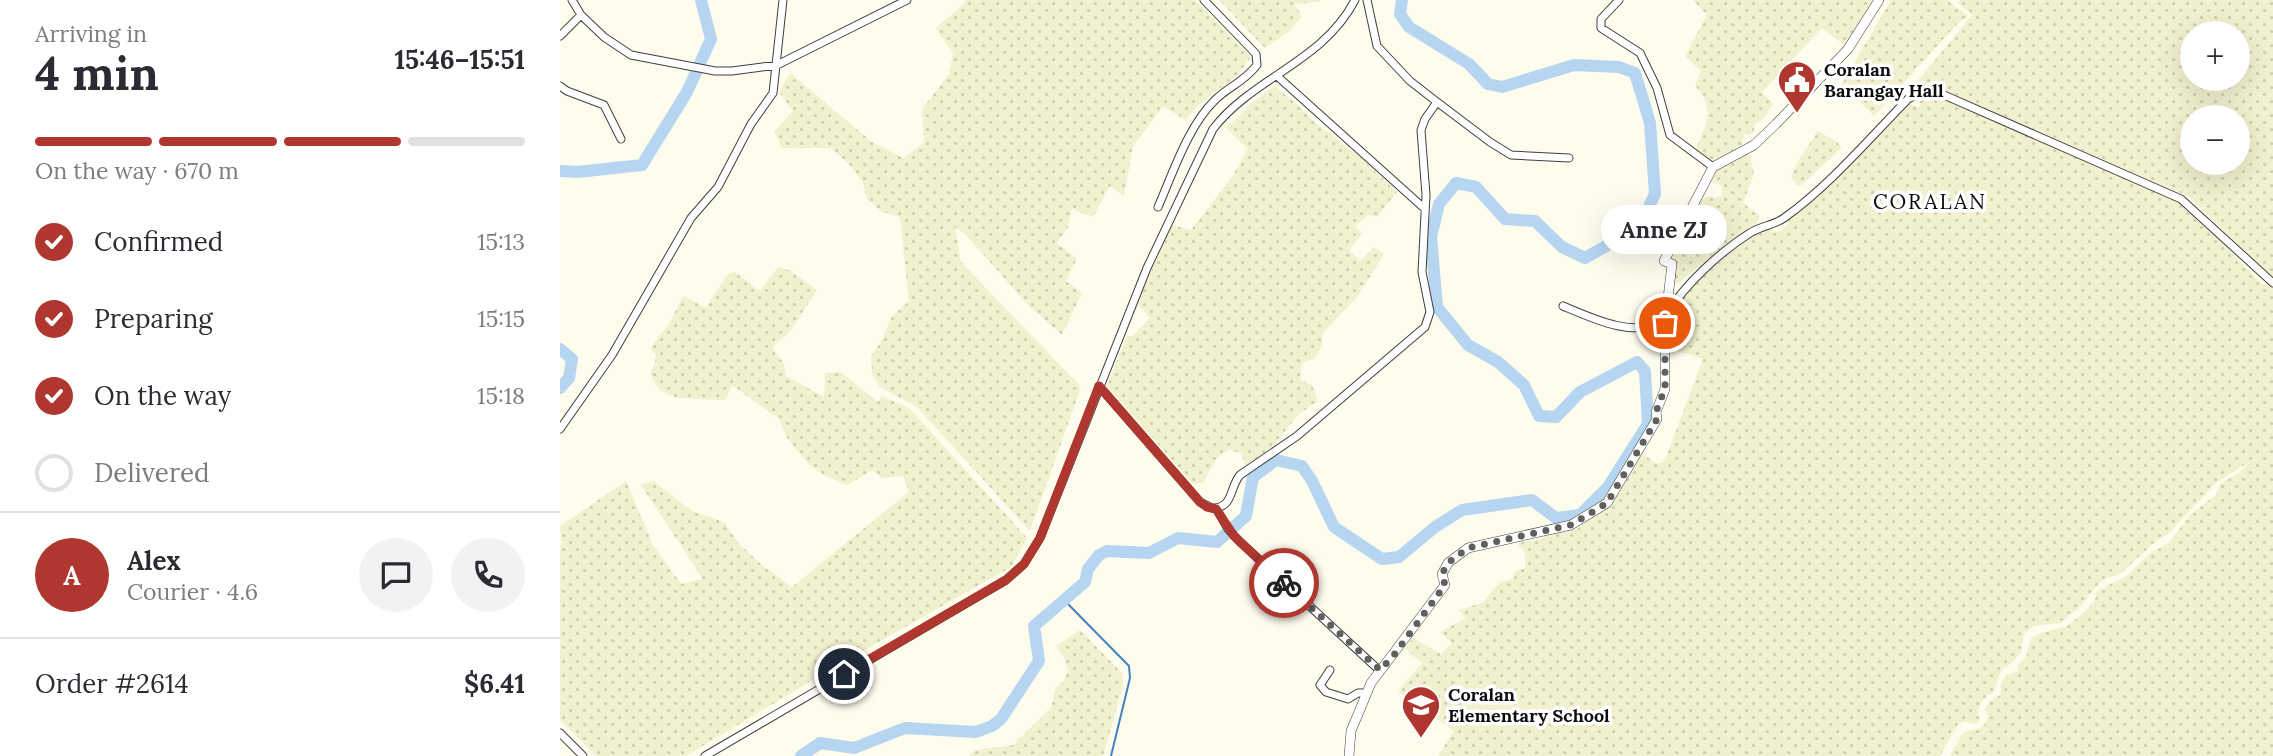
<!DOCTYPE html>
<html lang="en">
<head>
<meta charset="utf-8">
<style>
	body { margin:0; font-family:Lora,serif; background:#f2f2f3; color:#2b2b33; height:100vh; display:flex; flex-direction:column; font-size:26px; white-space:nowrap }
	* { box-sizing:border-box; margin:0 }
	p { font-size:23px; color:#7c7c81 }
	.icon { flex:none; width:38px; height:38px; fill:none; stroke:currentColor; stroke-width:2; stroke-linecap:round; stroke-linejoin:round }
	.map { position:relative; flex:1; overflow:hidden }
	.sheet { display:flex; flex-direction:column; background:#fff; width:560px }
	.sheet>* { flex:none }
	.controls { position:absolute; left:1620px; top:21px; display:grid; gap:14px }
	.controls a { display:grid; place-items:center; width:70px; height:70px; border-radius:50%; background:#fff; box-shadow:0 7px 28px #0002; font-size:35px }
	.pin { position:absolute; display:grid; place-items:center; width:60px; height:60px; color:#fff; margin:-30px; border:4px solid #fff; border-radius:50%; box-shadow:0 2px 7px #0007 }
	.courier { position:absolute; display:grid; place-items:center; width:70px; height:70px; margin:-35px; border:5px solid #b03730; border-radius:50%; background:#fff; color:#222; box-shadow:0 2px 9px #0007 }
	.bubble { position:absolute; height:49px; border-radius:24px; background:#fff; box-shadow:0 7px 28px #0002; font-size:23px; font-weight:700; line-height:49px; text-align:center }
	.overview em { font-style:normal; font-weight:700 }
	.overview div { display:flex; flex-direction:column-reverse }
	.overview { display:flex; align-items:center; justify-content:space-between; height:119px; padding:0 35px }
	h1 { font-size:46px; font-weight:700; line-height:52px }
	.bar { display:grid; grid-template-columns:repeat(4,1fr); gap:10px 7px; align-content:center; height:84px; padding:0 35px }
	.bar i { height:9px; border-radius:5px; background:#e1e1e2 }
	.bar .on { background:#b03730 }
	.bar p { grid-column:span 4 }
	.line { display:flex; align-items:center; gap:18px; padding:0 35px; border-top:2px solid #e1e1e2 }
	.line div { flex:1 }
	.round { display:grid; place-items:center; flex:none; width:74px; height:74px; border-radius:37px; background:#f2f2f3 }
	ol { padding:0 35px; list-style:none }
	li { display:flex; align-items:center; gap:21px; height:77px }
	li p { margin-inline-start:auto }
	li .icon { padding:7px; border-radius:50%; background:#b03730; color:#fff; stroke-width:4 }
	li:last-child { color:#7c7c81 }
	li i { width:38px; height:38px; border:4px solid #e1e1e2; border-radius:50% }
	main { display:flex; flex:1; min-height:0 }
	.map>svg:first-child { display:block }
	.farmland { fill:url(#farmland-dots); fill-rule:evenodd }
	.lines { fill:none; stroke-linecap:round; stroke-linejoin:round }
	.stream { stroke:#4382c2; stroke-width:2 }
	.river { stroke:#b5d5f1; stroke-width:12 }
	.minor-casing { stroke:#3f3f3f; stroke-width:9 }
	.tertiary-casing { stroke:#3f3f3f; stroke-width:10 }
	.minor { stroke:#fff; stroke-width:7 }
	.tertiary { stroke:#fff; stroke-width:9 }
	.done { stroke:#60605b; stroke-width:7; stroke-dasharray:0 12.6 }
	.route { stroke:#b03730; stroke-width:9 }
	.labels { text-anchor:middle; stroke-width:7; stroke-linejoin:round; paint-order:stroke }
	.poi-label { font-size:18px; font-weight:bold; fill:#0c0c0c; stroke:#fff; text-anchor:start }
	.quarter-label { font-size:21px; letter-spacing:2px; fill:#0c0c0c; stroke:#fff }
</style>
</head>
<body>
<main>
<section class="sheet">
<div class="overview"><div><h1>4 min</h1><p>Arriving in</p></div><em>15:46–15:51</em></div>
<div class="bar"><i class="on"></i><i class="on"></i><i class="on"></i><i></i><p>On the way · 670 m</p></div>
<ol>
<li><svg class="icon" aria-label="check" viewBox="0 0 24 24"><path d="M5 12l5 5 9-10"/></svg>Confirmed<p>15:13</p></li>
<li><svg class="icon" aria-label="check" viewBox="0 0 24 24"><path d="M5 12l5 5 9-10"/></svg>Preparing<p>15:15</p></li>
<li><svg class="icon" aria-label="check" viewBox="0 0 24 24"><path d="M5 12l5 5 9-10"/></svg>On the way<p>15:18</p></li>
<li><i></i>Delivered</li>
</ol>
<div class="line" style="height:126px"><b class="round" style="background:#b03730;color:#fff">A</b><div><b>Alex</b><p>Courier · 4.6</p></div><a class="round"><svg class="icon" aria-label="chat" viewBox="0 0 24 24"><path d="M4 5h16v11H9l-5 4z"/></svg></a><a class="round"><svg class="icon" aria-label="phone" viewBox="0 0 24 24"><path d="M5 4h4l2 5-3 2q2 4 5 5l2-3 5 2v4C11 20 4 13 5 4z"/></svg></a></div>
<div class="line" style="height:91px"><div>Order #2614</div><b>$6.41</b></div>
</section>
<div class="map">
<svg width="1713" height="756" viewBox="0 0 1713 756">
	<defs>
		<pattern id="farmland-dots" width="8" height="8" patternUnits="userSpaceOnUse" patternTransform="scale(1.75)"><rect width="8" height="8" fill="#f1f1cf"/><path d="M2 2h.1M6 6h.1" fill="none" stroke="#cdcdb1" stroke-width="1.8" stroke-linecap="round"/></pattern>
	</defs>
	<rect width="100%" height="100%" fill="#fdfced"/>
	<!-- farmland -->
	<path class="farmland" d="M 405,0 L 635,0 L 691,57 L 678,75 L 637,106 L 626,120 L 603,106 L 573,146 L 564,196 L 550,186 L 533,217 L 512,209 L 508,227 L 497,243 L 517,259 L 506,281 L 522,293 L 502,335 L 469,306 L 405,234 L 395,227 L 401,262 L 521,387 L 470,531 L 357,407 L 320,387 L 312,374 L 311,356 L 321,342 L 332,316 L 349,301 L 340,217 L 322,212 L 307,199 L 303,183 L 291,166 L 271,148 L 222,148 L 214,132 L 233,111 L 219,92 L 230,73 L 312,142 L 343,158 L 364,143 L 362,109 L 389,74 L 393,54 L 376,28 L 404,4 Z
		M 659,0 L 760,0 L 759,2 L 734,4 L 742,16 L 731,30 L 705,48 Z
		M 1133,0 L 1314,0 L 1289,43 L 1284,45 L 1262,28 L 1202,92 L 1213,104 L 1203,119 L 1194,125 L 1194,132 L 1189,135 L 1184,134 L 1182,145 L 1153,162 L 1136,149 L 1146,124 L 1148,113 L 1145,99 L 1135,85 L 1141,71 L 1125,56 L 1147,15 Z
		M 1331,0 L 1387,0 L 1408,16 L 1398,23 L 1314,116 L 1282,84 Z
		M 1400,0 L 1713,0 L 1713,278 L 1628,196 L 1373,86 L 1354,86 L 1412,15 L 1398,3 ZM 1633,33 L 1678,33 L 1678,79 L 1633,79 ZM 1633,117 L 1678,117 L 1678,163 L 1633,163 Z
		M 714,86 L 738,105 L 757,124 L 801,158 L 837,192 L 817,217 L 808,215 L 795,226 L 802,234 L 789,250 L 800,261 L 814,247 L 824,254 L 798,296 L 763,333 L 762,346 L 755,358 L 742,363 L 740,380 L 752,385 L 758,401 L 739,414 L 708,452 L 686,465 L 681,454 L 669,449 L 656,459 L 643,483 L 633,484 L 547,386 L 567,336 L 573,336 L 590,318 L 574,300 L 579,299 L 612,225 L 631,230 L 672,177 L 688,149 L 666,128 L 691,104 Z
		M 1360,96 L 1382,97 L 1617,201 L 1631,210 L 1702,284 L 1713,285 L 1713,756 L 1390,756 L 1402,734 L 1408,731 L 1419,729 L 1426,723 L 1428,715 L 1425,709 L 1429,702 L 1440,695 L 1441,682 L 1448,674 L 1458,672 L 1457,666 L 1466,657 L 1471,638 L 1484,632 L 1506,627 L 1525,612 L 1535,600 L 1536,592 L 1568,575 L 1589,554 L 1609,543 L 1630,515 L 1656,495 L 1660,484 L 1679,473 L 1691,461 L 1657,482 L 1609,533 L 1595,542 L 1559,575 L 1546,578 L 1540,582 L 1519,608 L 1499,623 L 1474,626 L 1464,633 L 1461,653 L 1448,666 L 1442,669 L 1433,693 L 1428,695 L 1421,702 L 1418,713 L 1420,721 L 1414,724 L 1405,721 L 1398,724 L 1380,756 L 878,756 L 894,731 L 838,691 L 862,663 L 845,649 L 853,638 L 881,654 L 892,643 L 880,632 L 906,618 L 898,610 L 922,603 L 940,582 L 950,580 L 954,577 L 954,572 L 965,568 L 965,555 L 963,550 L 958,546 L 961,542 L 978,540 L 990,534 L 1017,529 L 1050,505 L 1081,452 L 1095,463 L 1102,463 L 1107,455 L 1143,359 L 1107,347 L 1107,318 L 1113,316 L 1120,321 L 1127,316 L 1129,311 L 1121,298 L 1135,284 L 1185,239 L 1209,229 L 1217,232 L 1222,230 L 1228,224 L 1230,216 L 1238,212 L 1331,124 L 1346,108 L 1347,102 L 1359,108 Z
		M 1258,131 L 1274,140 L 1282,147 L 1242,185 L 1237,185 L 1231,177 L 1237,163 Z
		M 1185,154 L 1190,155 L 1194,174 L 1183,203 L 1200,216 L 1195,227 L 1171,240 L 1118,283 L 1114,283 L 1110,261 L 1140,200 L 1150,196 L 1155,198 L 1162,196 L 1162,186 L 1151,182 L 1157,170 Z
		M 218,267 L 231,271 L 257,290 L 230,332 L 212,347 L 224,364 L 226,376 L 264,397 L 265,373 L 280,372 L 318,402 L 322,396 L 350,409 L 467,538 L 451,567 L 271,669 L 126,756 L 36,756 L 0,720 L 0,546 L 2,544 L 0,526 L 66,481 L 93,545 L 121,584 L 143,579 L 81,485 L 93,481 L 132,511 L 164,522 L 178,543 L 203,566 L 232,587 L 349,492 L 343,476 L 321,478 L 313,470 L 287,485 L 264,475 L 248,463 L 227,438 L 219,419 L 172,385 L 166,400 L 118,398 L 99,390 L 90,373 L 95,363 L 96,354 L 91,350 L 93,344 L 109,324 L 123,296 L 146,308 L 168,274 L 175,272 L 200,291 Z
		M 520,630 L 562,673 L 563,686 L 543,756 L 409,756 L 415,750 L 453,745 L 491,708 L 496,687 L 504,681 L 508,671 L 504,657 L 496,646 Z"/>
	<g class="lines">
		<!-- stream -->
		<path class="stream" d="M 504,600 L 569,666 L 570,678 L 551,756"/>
		<!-- river -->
		<path class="river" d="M 0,171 L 17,172 L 82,165 L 127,92 L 151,39 L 141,0
			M 0,349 L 12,359 L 9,378 L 0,388
			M 241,756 L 260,743 L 294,748 L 345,728 L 416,732 L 432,726 L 441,719 L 479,661 L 474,626 L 525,582 L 528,569 L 539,555 L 547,551 L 589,553 L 618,538 L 657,542 L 686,516 L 693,477 L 716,460 L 742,466 L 752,481 L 774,527 L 822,559 L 839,557 L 875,527 L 902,510 L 972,500 L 996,518 L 1020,515 L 1048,487 L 1088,424 L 1085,371 L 1077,362 L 1020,392 L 996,417 L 979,416 L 964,385 L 938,362 L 908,345 L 877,307 L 871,237 L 879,204 L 896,183 L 916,187 L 945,219 L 975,221 L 1002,247 L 1025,258 L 1079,227 L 1095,194 L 1090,123 L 1075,73 L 1059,67 L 1014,65 L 942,87 L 928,84 L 909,64 L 849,27 L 840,14 L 842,0"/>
		<!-- minor casing -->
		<g class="minor-casing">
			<path id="minor" d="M 12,0 L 21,15 L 44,37 L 71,55 L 155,71 L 172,71 L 217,65 L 347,0
				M 807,0 L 817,46 L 850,81 L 877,102 L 930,142 L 951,155 L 1009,158
				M 1059,0 L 1041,19 L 1041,28 L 1080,53 L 1097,88 L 1110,135 L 1153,167
				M 0,36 L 21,15
				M 717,76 L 865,209
				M 0,86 L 7,91 L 44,105 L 61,139
				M 598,207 C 613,173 628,126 655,100 C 669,86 683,83 697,65 L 696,54 L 644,0
				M 1003,306 C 1034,319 1071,337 1105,323
				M 1107,314 C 1125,284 1160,252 1190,233 C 1201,226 1214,225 1224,218 C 1267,188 1311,137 1348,99 C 1360,92 1370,92 1384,95 L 1621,199 L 1713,283
				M 539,386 L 640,502 L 652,508 C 674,508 669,488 680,475 L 737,436 L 865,327 L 870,312 L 862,272 L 866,195 L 861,130 L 865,119 L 877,102
				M 0,429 L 52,355 L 131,218 L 158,187 L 191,124 L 213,93 L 223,0
				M 656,508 L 668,529 L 679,541 L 819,670
				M 770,670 L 760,685 L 766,692 L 788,699 L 798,693 L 806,693
				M 0,733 L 23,756
				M 145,756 L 446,580 L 464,564 L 480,538 L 587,268 L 653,129 C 693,77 763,62 795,0"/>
		</g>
		<!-- tertiary casing -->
		<g class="tertiary-casing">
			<path id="tertiary" d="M 789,756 L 791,731 L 811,683 L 885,585 L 882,574 L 888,563 L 908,548 L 1011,525 L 1047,503 L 1097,419 L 1096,412 L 1105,389 L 1105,323 L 1112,264 L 1104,261 L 1153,167 L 1194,145 L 1216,124 L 1288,49 L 1319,0"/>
		</g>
		<!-- minor -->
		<use href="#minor" class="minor"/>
		<!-- tertiary -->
		<use href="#tertiary" class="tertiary"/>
	</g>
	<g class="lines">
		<!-- done -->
		<path class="done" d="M 724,583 L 820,670 L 834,655 L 885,585 L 882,574 L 888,563 L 908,548 L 1011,525 L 1047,503 L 1097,419 L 1096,412 L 1105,388 L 1105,323"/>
		<!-- route -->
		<path class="route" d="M 284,674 L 446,580 L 464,564 L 480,538 L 539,386 L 640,502 L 647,507 L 656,509 L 674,536 L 724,583"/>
	</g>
	<!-- icons -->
	<defs>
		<g id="civic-pin" transform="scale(2.0125)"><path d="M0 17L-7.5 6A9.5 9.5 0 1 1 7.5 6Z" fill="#b03730" stroke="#fff"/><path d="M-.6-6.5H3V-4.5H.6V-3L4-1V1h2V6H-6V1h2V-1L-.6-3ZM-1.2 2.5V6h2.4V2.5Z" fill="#fff"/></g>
		<g id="school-pin" transform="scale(2.0125)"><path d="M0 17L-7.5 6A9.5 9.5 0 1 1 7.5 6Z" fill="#b03730" stroke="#fff"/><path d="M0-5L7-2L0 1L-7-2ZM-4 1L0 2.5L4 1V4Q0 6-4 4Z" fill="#fff"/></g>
	</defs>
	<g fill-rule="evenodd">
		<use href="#civic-pin" x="1237" y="80"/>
		<use href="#school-pin" x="861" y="705"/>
	</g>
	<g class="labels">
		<!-- poi labels -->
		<g class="poi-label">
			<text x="1264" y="76">Coralan<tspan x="1264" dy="21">Barangay Hall</tspan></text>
			<text x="888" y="701">Coralan<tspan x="888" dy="21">Elementary School</tspan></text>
		</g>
		<!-- quarter labels -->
		<g class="quarter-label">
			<text x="1370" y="209">CORALAN</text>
		</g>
	</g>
</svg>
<div class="controls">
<a>+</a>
<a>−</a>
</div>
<div class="pin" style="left:1105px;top:323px;background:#ea580c"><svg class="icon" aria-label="bag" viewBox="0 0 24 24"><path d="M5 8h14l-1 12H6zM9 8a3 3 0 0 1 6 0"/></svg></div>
<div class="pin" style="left:284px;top:674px;background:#1f2937"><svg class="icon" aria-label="home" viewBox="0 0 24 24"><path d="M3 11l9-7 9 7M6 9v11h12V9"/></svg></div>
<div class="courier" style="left:724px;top:583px"><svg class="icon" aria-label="bike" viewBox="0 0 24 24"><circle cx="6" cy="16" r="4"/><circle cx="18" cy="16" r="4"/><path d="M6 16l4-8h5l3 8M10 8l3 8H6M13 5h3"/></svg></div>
<div class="bubble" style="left:1041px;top:205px;width:126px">Anne ZJ</div>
</div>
</main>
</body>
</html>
